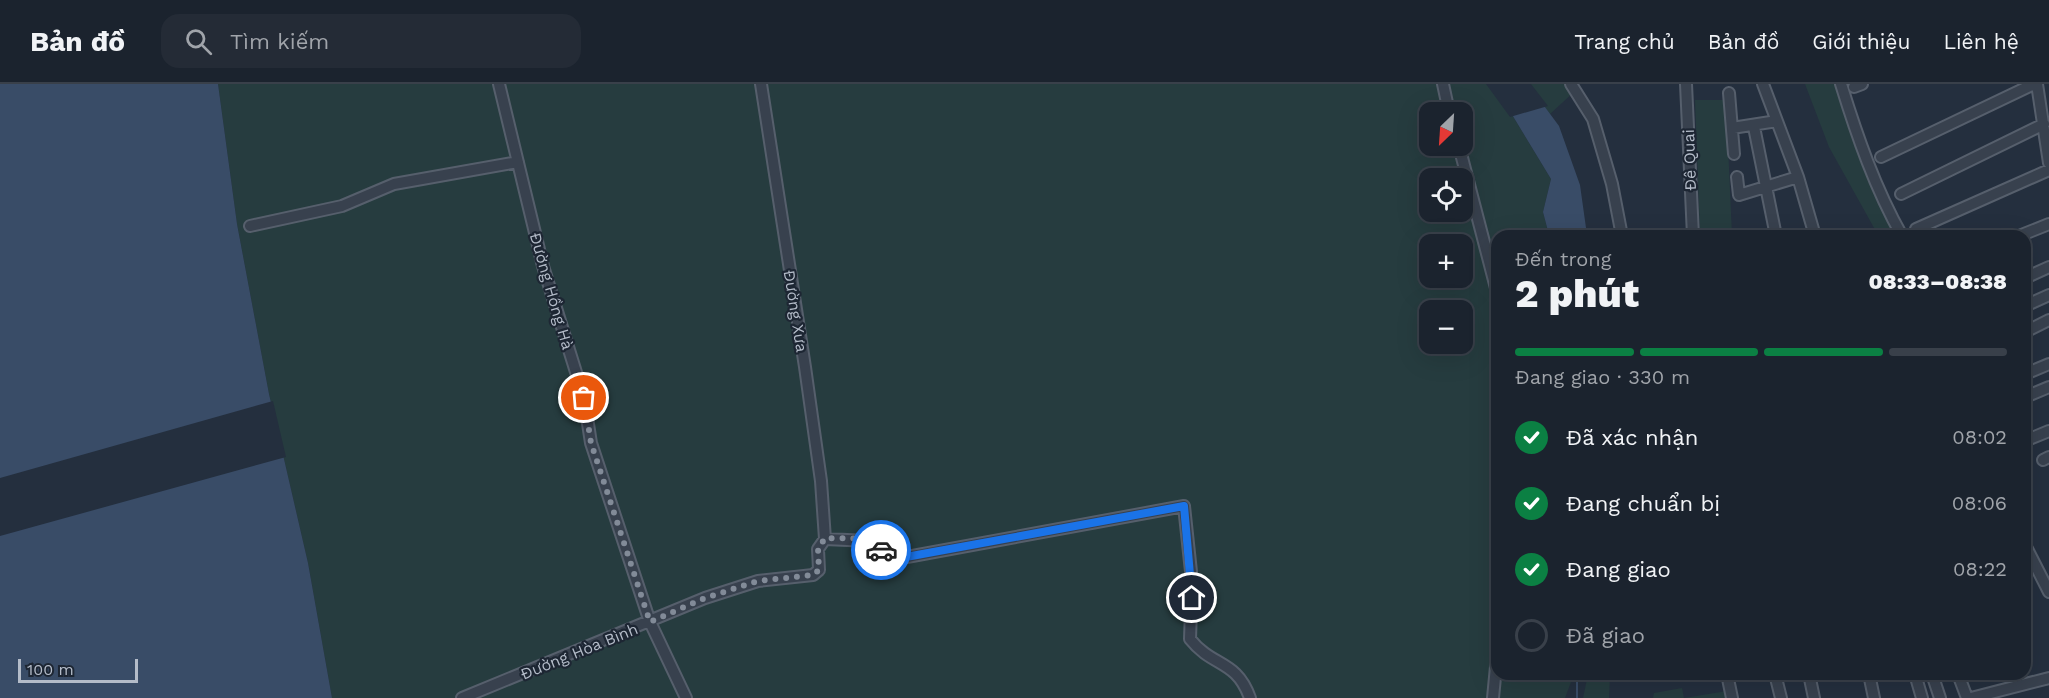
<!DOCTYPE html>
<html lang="vi">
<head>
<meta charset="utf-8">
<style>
	body { margin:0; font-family:"Work Sans",sans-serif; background:#242b36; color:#f1f3f6; height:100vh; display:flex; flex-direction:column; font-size:22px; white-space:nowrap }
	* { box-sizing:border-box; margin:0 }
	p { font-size:20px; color:#a0a4aa }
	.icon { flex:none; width:33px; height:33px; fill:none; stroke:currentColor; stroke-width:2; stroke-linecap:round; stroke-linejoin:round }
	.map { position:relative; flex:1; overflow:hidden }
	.details { position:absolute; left:1491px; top:146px; width:540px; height:450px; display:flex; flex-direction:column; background:#1b232e; border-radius:18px; box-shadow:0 6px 24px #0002,0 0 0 2px #39404a }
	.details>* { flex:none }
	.needle { width:39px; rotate:205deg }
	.tools { position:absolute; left:1419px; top:18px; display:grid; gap:12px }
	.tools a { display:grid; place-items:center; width:54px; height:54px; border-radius:12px; background:#1b232e; box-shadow:0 6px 24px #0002,0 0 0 2px #39404a; font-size:30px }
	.scale { position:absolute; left:18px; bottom:15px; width:120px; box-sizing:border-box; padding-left:6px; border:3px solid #b4bcc9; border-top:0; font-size:16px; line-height:21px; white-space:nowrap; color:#b4bcc9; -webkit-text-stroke:4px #1d2633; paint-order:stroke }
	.pin { position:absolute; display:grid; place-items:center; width:51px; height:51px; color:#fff; margin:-26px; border:3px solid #fff; border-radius:50%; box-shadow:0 2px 6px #0007 }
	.courier { position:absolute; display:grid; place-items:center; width:60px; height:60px; margin:-30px; border:4px solid #1a73e8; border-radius:50%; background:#fff; color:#222; box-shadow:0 2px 8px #0007 }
	.head em { font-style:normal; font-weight:800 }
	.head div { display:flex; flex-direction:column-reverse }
	.head { display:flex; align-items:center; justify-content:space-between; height:102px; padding:0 24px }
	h1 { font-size:39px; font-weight:800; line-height:45px }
	.bar { display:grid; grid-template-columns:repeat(4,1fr); gap:9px 6px; align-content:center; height:72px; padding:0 24px }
	.bar i { height:8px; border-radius:4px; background:#39404a }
	.bar .active { background:#0b8043 }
	.bar p { grid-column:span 4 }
	ol { padding:0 24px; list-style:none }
	li { display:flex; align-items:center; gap:18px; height:66px }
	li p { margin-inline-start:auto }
	li .icon { padding:6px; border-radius:50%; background:#0b8043; color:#fff; stroke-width:4 }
	li:last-child { color:#a0a4aa }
	li i { width:33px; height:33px; border:3px solid #39404a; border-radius:50% }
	header { display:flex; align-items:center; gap:36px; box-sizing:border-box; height:84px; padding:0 30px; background:#1b232e; border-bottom:2px solid #39404a }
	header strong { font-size:28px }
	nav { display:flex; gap:33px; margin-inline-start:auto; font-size:21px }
	.search { width:420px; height:54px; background:#242b36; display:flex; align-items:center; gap:15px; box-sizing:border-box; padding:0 21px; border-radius:18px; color:#a0a4aa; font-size:22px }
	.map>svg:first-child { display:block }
	.green { fill:#263c3f; fill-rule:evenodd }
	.water { fill:#394c67 }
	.pier { fill:#242f3e }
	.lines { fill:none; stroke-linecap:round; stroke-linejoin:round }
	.stream { stroke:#394c67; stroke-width:2 }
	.minor-casing { stroke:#565f6c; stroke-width:14 }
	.minor { stroke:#38414e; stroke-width:10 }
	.done { stroke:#828b98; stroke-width:6; stroke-dasharray:0 10.8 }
	.route { stroke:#1a73e8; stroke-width:8 }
	.labels { text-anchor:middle; stroke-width:4.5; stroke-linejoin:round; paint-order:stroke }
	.street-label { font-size:16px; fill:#b4bcc9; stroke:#1d2633 }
</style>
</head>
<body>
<header>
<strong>Bản đồ</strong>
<div class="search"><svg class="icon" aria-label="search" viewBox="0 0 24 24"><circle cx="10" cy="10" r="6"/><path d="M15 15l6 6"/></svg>Tìm kiếm</div>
<nav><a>Trang chủ</a><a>Bản đồ</a><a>Giới thiệu</a><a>Liên hệ</a></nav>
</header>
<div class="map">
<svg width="2049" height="614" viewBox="0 0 2049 614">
	<rect width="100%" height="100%" fill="#242f3e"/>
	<!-- green -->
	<path class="green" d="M 218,0 L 1489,0 L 1508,24 L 1551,95 L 1543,128 L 1549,151 L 1497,152 L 1497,590 L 1574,590 L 1565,614 L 332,614 L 308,479 L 269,310 L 237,140 ZM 1430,28 L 1462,28 L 1462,62 L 1430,62 ZM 1430,94 L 1462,94 L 1462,128 L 1430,128 ZM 1430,160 L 1462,160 L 1462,194 L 1430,194 ZM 1430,226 L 1462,226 L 1462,260 L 1430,260 Z
		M 1528,0 L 1572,0 L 1575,7 L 1550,30 Z
		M 1805,0 L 1840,0 C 1855,52 1870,105 1898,151 L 1878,151 L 1829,63 Z
		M 1695,16 L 1726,16 L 1732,151 L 1700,151 Z
		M 1588,590 L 1610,592 L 1609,614 L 1583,614 Z
		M 1682,604 L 1684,614 L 1727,607 L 1728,614 L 1653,614 L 1654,609 Z"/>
	<!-- water -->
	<path class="water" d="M 0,0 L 218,0 L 237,140 L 269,310 L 308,479 L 332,614 L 0,614 Z
		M 1528,0 L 1559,42 L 1580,101 L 1587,151 L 1549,151 L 1543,128 L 1551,95 L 1508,24 Z"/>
	<!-- pier -->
	<path class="pier" d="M 1486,0 L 1531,0 L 1548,22 L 1510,33 Z
		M 273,317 L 286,373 L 0,452 L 0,394 Z"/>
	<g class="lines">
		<!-- stream -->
		<path class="stream" d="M 1577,590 L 1577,614"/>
		<!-- minor casing -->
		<g class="minor-casing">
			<path id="minor" d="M 499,0 L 543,182 L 584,314 L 591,359 L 650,538 L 686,614
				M 761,0 L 805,283 L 821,397 L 825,455
				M 1443,0 L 1449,28
				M 1571,0 L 1593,35 L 1612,100 L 1622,152
				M 1686,0 L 1693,152
				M 1763,0 L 1798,93 L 1815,152
				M 1841,0 C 1857,52 1875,104 1902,152
				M 2037,0 L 2049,79
				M 1854,3 L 1862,0
				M 1729,9 L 1734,70
				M 1754,43 L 1776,152
				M 1732,44 L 1777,37
				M 1459,62 L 1497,208
				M 1881,73 L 2034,0
				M 1737,93 L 1739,111 L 1798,93
				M 1901,110 L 2044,40
				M 250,142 L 342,122 L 394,100 L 518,78
				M 1916,145 L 2049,86
				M 2019,152 L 2049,140
				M 2025,194 L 2049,183
				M 2025,222 L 2049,211
				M 2025,248 L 2049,236
				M 2025,290 L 2049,280
				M 2025,313 L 2049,303
				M 2027,356 L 2049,347
				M 2043,376 L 2049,373
				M 2025,461 L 2049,508
				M 1727,590 L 1732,614
				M 1775,590 L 1781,614
				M 1809,590 L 1814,614
				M 1869,590 L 1874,614
				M 1915,590 L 1922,614
				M 1932,590 L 1940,614
				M 1958,590 L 1967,614
				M 462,614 L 705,514 L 758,497 L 813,491 L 819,486 L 818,465 L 825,455 L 870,457 L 886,471 L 896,475 L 1184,422 L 1192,497 L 1190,555 C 1213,584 1236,575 1250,614
				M 1493,614 L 1497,572
				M 1971,614 L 2049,594"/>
		</g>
		<!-- minor -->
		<use href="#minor" class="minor"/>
	</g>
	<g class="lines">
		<!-- done -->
		<path class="done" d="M 584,314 L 591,359 L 650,538 L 705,514 L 758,497 L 813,491 L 819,486 L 818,465 L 825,454 C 844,455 867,451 881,466"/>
		<!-- route -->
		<path class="route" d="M 881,466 L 891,474 L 906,473 L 1184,422 L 1192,514"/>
	</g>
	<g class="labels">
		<!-- street labels -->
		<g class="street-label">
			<text transform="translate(1689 76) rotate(-92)" y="6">Đê Quai</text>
			<text transform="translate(552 207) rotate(74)" y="6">Đường Hồng Hà</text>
			<text transform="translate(796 227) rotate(81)" y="6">Đường Xưa</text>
			<text transform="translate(579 567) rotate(-22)" y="6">Đường Hòa Bình</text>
		</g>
	</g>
</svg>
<div class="tools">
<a><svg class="needle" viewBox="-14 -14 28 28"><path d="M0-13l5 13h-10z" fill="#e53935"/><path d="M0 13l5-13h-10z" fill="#a0a4aa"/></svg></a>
<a><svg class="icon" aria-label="locate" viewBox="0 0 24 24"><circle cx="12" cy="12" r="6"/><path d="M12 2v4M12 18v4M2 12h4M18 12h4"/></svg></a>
<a>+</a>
<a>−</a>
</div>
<div class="scale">100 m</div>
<div class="pin" style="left:584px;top:314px;background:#ea580c"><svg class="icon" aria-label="bag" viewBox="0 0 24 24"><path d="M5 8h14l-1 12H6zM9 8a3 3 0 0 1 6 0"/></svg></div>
<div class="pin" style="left:1192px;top:514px;background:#1f2937"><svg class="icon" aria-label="home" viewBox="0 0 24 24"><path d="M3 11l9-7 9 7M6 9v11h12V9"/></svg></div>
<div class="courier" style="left:881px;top:466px"><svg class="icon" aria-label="car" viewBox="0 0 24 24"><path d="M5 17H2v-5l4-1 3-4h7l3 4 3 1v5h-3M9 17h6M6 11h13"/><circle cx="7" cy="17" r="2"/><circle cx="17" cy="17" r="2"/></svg></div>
<section class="details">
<div class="head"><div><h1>2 phút</h1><p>Đến trong</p></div><em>08:33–08:38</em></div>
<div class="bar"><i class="active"></i><i class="active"></i><i class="active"></i><i></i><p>Đang giao · 330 m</p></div>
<ol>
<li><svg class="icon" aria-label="check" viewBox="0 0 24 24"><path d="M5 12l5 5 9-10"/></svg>Đã xác nhận<p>08:02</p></li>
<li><svg class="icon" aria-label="check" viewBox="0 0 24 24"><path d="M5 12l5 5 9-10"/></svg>Đang chuẩn bị<p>08:06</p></li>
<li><svg class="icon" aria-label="check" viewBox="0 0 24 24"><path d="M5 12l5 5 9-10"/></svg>Đang giao<p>08:22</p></li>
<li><i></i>Đã giao</li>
</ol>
</section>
</div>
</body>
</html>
